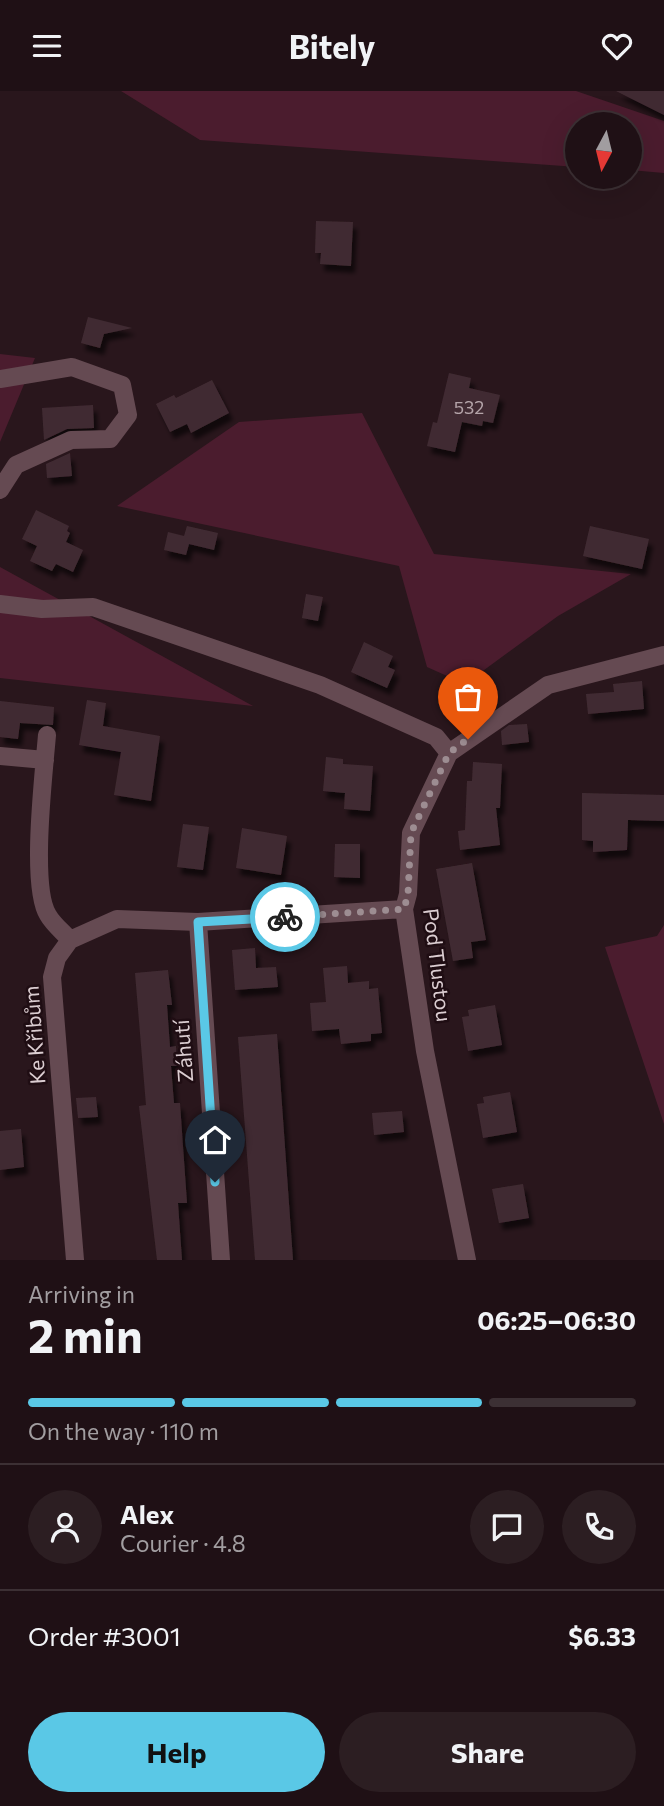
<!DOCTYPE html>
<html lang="en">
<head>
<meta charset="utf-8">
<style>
	body { margin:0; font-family:Commissioner,sans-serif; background:#2c1e22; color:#f1f3f6; height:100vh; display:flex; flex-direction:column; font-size:26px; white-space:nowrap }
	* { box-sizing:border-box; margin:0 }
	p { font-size:23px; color:#a19da0 }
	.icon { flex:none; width:38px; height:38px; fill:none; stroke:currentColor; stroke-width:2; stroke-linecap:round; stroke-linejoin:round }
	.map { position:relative; height:1169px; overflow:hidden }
	.side { display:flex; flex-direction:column; background:#1f1015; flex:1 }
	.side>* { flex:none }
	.needle { width:46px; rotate:187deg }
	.fabs { position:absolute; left:565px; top:21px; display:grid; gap:14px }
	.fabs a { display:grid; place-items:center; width:77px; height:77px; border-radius:50%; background:#1f1015; box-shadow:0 7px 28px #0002,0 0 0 2px #3c3034; font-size:35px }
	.pin { position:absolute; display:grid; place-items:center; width:60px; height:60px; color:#fff; margin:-72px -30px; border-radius:50% 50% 50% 0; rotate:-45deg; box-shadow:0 0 7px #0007 }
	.pin .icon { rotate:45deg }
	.courier { position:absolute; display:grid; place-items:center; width:70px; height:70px; margin:-35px; border:5px solid #5ac8e6; border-radius:50%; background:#fff; color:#222; box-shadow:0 2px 9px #0007 }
	.headline em { font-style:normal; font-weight:700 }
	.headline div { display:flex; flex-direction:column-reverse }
	.headline { display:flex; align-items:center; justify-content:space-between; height:119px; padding:0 28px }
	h1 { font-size:46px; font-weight:700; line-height:52px }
	.bar { display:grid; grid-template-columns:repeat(4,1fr); gap:10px 7px; align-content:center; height:84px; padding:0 28px }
	.bar i { height:9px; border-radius:5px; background:#3c3034 }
	.bar .current { background:#5ac8e6 }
	.bar p { grid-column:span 4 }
	.line { display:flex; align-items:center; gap:18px; padding:0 28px; border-top:2px solid #3c3034 }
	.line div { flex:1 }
	.round { display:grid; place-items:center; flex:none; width:74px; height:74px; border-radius:37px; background:#2c1e22 }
	.cta { display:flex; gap:14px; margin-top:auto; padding:14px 28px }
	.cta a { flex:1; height:80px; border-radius:42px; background:#5ac8e6; color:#111; font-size:28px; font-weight:700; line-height:80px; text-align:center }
	.cta a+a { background:#2c1e22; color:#f1f3f6 }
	header { display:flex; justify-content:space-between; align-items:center; height:91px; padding:0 28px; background:#1f1015; font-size:32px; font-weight:700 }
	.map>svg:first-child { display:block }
	.green { fill:#4b1c2e }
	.building { fill:#402b32; filter:url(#shadow) }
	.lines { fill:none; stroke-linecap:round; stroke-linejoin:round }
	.minor { stroke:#654a52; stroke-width:18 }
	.done { stroke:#9d8d92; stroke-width:7; stroke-dasharray:0 12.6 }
	.route { stroke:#5ac8e6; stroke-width:9 }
	.labels { text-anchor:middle; stroke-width:5; stroke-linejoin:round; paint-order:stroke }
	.number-label { font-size:18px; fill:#b4a4a9 }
	.street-label { font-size:21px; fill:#dbcdd1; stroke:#1f0d13 }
</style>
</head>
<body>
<header><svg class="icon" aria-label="menu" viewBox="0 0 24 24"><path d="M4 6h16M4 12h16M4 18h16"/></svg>Bitely<svg class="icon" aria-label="heart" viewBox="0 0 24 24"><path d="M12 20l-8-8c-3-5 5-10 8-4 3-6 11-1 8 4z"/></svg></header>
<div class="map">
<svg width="664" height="1169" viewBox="0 0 664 1169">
	<defs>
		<filter id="shadow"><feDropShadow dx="4" dy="7" stdDeviation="2" flood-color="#0009"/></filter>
	</defs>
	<rect width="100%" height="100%" fill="#29161c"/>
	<!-- green -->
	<path class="green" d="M 121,0 L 576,0 L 664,30 L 664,82 L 630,79 L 630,33 L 578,33 L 577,76 L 200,49 Z
		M 0,263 L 35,267 L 0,351 Z
		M 362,322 L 434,463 L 631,483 L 558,525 L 465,593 L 427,576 L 399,475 L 117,415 L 239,331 Z
		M 0,476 L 253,615 L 0,587 Z
		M 664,834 L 664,1033 L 605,856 L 657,845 Z"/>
	<!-- building -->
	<path class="building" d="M 616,0 L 664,0 L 664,24 Z
		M 316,130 L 353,131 L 351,175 L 320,173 L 321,162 L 315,162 Z
		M 88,226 L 132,237 L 104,243 L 100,257 L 81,252 Z
		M 449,282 L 471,287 L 469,297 L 500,304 L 493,332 L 483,330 L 482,335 L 462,331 L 455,361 L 427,355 L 433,331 L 437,332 Z
		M 212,289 L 229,322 L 191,342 L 187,333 L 170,341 L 156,313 L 174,304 L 176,307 Z
		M 93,314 L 94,337 L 67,338 L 44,349 L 42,317 Z
		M 70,362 L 72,385 L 47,387 L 46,373 Z
		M 36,419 L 69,435 L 67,440 L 70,442 L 66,451 L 83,459 L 73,481 L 56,473 L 52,480 L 30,470 L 37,455 L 22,448 Z
		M 187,435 L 218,442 L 214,459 L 189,453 L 186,464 L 164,459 L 168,441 L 184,445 Z
		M 590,435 L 649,448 L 642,478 L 583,465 Z
		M 306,503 L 323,506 L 318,530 L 302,527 Z
		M 364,551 L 393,565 L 388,576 L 395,579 L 387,597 L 351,581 Z
		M 642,590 L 644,618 L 588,623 L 586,603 L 614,601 L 613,593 Z
		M 87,609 L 106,612 L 103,635 L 160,645 L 151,710 L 114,704 L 121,661 L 79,654 Z
		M 0,610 L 54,616 L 53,634 L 20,632 L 18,648 L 0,646 Z
		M 527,633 L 529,651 L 502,654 L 501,640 L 509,634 Z
		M 326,666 L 343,668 L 343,673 L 373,675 L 370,720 L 344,718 L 345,702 L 323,700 Z
		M 473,671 L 502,673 L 500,717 L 496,717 L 500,754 L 460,759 L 458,740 L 465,739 L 467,690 L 472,690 Z
		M 582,702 L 664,704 L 664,730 L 628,729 L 627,759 L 593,761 L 593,750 L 582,749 Z
		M 183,733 L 209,736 L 203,779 L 177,776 Z
		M 242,737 L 287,745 L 281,784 L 236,777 Z
		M 335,753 L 360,753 L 360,787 L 334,786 Z
		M 472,772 L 486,849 L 471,851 L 473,867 L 453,870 L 436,778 Z
		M 255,857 L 256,877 L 276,876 L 278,896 L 235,899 L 232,859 Z
		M 347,875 L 348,892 L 369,890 L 369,898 L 378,897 L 382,942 L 371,943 L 371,950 L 341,953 L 339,938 L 312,940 L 310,912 L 326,911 L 323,877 Z
		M 168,879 L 172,914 L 167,914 L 170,956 L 176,955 L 177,975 L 171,975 L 174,1012 L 180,1012 L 187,1112 L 178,1112 L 182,1169 L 157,1169 L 139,1015 L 146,1014 L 135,882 Z
		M 495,914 L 502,954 L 468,960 L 462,926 L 469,925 L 468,919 Z
		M 277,943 L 293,1169 L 255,1169 L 238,946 Z
		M 510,1001 L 517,1041 L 483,1047 L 477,1013 L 484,1012 L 483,1006 Z
		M 96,1006 L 98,1026 L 78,1027 L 76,1007 Z
		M 402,1020 L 404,1041 L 374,1044 L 372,1022 Z
		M 21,1038 L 24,1076 L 0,1079 L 0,1040 Z
		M 523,1093 L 529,1127 L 499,1132 L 492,1098 Z"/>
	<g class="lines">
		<!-- minor -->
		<path class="minor" d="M 0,288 L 72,276 L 122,294 L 128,324 L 110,348 L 71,349 L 16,374 L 0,399
			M 0,513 L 42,518 L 93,516 L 320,594 L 436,646 L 449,662
			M 47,644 C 44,681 30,796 48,824 C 53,833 63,841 70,849
			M 0,665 L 45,669
			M 198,831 L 221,1169
			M 75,1169 L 52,886 L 57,867 L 70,849 L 117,828 L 198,831 L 404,818
			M 467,1169 L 425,960 L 404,818 L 408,803 L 411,742 L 449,662 L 548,594 L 664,564"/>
	</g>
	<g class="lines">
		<!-- done -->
		<path class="done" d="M 285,826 L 404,818 L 408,803 L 411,742 L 449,662 L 468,648"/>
		<!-- route -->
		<path class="route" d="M 215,1091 L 198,831 L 285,826"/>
	</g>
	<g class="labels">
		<!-- number labels -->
		<g class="number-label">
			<text x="469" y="323">532</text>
		</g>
		<!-- street labels -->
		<g class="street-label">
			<text transform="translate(437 874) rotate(83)" y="7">Pod Tlustou</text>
			<text transform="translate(35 944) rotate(-94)" y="7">Ke Křibům</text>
			<text transform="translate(184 960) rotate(-94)" y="7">Záhutí</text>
		</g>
	</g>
</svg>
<div class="fabs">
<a><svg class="needle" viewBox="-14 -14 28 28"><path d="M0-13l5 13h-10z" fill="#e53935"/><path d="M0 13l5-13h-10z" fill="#a19da0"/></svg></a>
</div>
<div class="pin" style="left:468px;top:648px;background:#ea580c"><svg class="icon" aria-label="bag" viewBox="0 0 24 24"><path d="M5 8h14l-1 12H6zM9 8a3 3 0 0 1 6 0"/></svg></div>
<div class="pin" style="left:215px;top:1091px;background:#1f2937"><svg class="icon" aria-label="home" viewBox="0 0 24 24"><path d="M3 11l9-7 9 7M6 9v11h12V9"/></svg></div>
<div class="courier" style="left:285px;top:826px"><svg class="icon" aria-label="bike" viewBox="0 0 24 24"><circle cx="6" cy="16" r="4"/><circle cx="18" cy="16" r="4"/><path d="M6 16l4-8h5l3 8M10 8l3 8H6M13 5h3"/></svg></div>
</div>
<section class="side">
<div class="headline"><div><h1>2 min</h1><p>Arriving in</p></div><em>06:25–06:30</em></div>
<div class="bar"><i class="current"></i><i class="current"></i><i class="current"></i><i></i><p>On the way · 110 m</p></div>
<div class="line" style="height:126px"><a class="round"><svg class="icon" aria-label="person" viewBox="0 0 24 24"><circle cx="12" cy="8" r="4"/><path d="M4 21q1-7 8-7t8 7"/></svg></a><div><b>Alex</b><p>Courier · 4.8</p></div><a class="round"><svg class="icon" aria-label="chat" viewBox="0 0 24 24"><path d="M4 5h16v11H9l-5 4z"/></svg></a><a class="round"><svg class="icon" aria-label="phone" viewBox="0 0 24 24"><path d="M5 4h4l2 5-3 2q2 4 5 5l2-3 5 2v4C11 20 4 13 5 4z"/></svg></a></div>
<div class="line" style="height:91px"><div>Order #3001</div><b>$6.33</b></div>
<div class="cta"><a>Help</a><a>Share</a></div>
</section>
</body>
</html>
